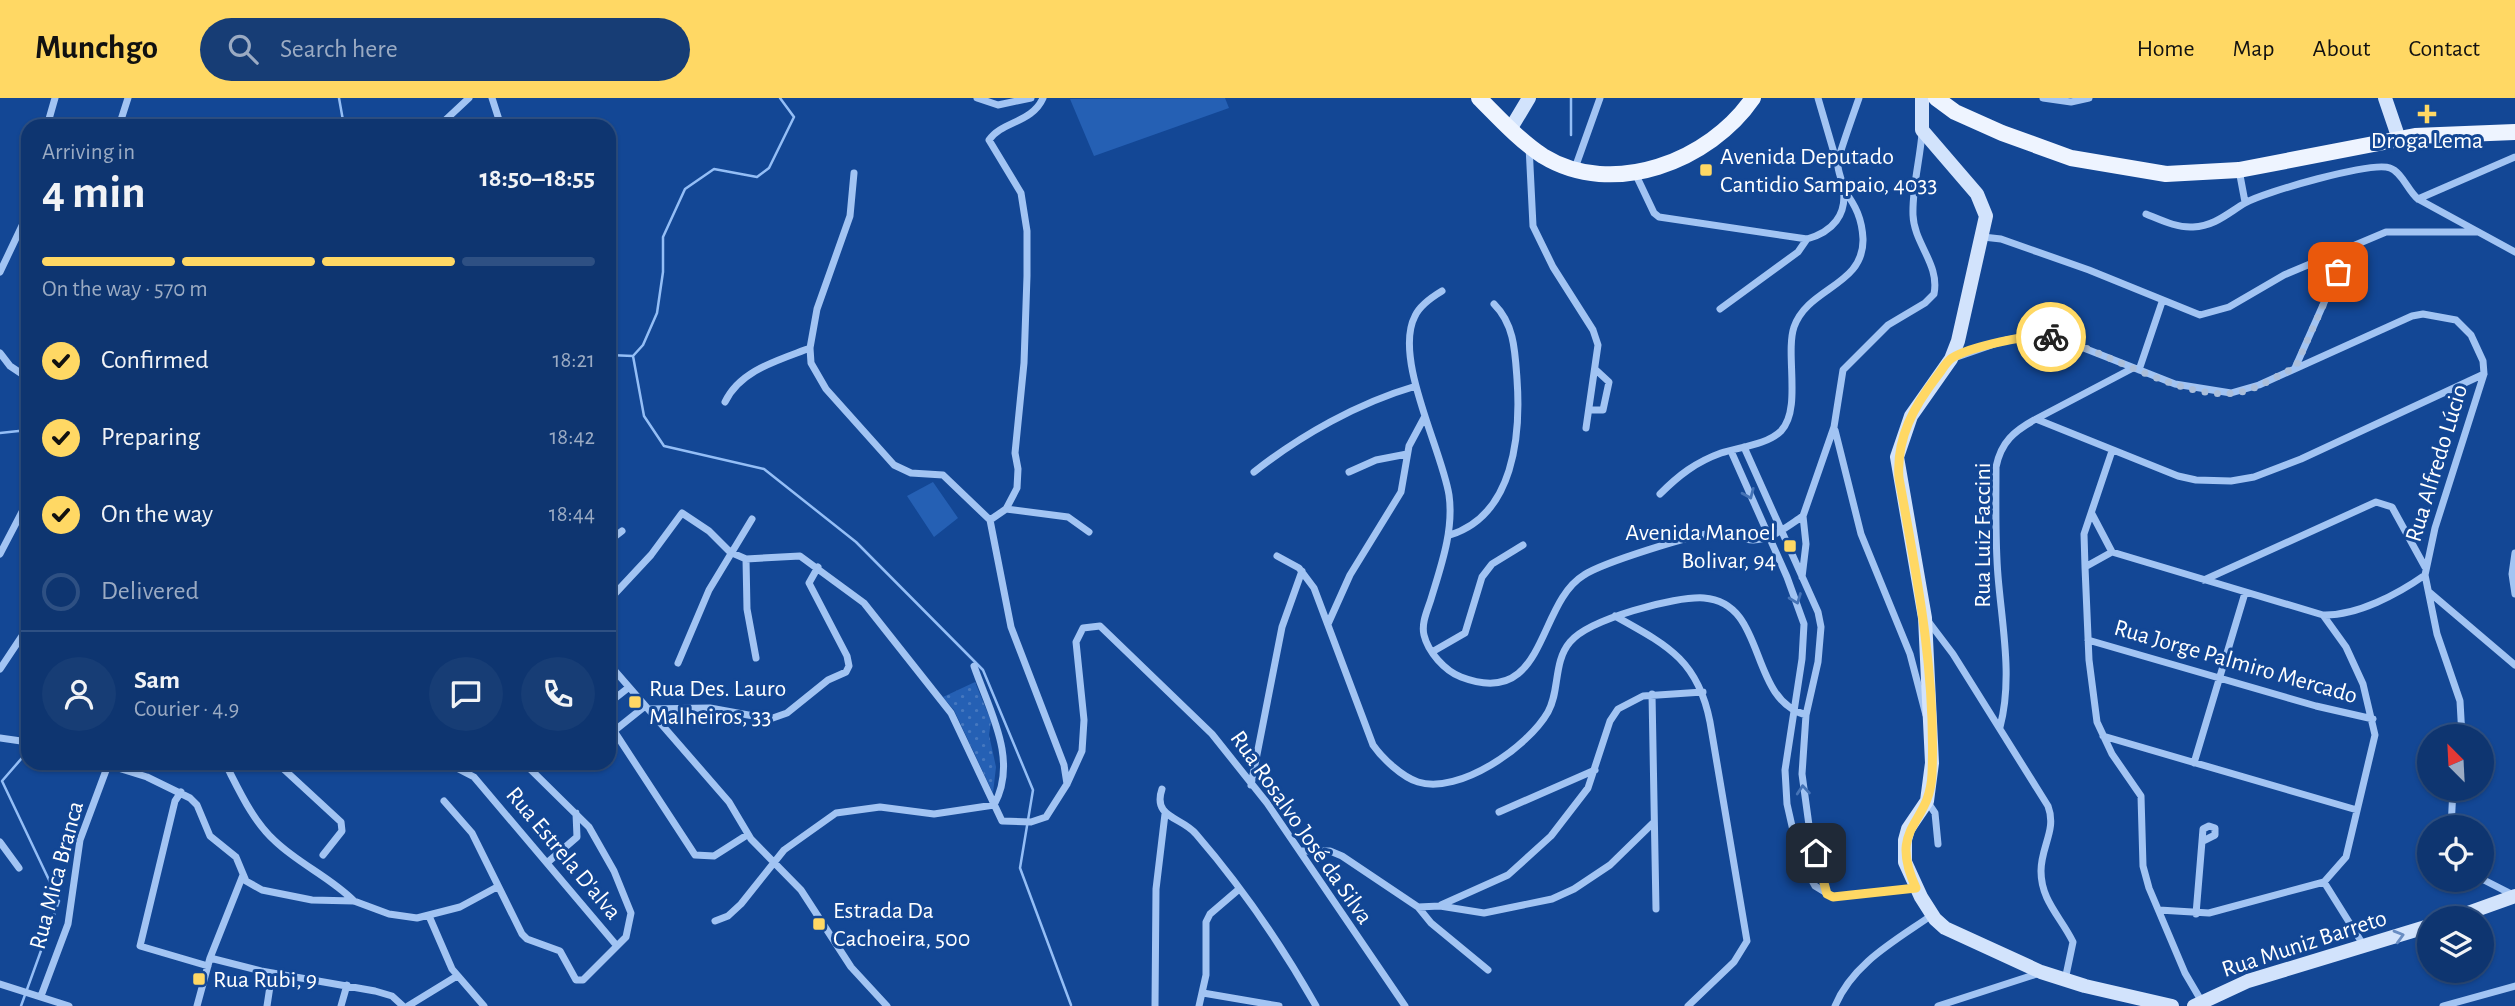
<!DOCTYPE html>
<html lang="en">
<head>
<meta charset="utf-8">
<style>
	body { margin:0; font-family:"Alegreya Sans",sans-serif; background:#173d75; color:#f1f3f6; height:100vh; display:flex; flex-direction:column; font-size:26px; white-space:nowrap }
	* { box-sizing:border-box; margin:0 }
	p { font-size:23px; color:#9babc3 }
	.icon { flex:none; width:38px; height:38px; fill:none; stroke:currentColor; stroke-width:2; stroke-linecap:round; stroke-linejoin:round }
	.map { position:relative; flex:1; overflow:hidden }
	.drawer { position:absolute; left:21px; top:21px; width:595px; height:651px; display:flex; flex-direction:column; background:#0e3570; border-radius:21px; box-shadow:0 2px 5px #0004,0 0 0 2px #2e5083 }
	.drawer>* { flex:none }
	.needle { width:46px; rotate:336deg }
	.buttons { position:absolute; left:2417px; top:626px; display:grid; gap:14px }
	.buttons a { display:grid; place-items:center; width:77px; height:77px; border-radius:50%; background:#0e3570; box-shadow:0 2px 5px #0004,0 0 0 2px #2e5083; font-size:35px }
	.pin { position:absolute; display:grid; place-items:center; width:60px; height:60px; color:#fff; margin:-30px; border-radius:14px; box-shadow:0 4px 10px #0006 }
	.courier { position:absolute; display:grid; place-items:center; width:70px; height:70px; margin:-35px; border:5px solid #ffd864; border-radius:50%; background:#fff; color:#222; box-shadow:0 2px 9px #0007 }
	.headline em { font-style:normal; font-weight:700 }
	.headline div { display:flex; flex-direction:column-reverse }
	.headline { display:flex; align-items:center; justify-content:space-between; height:119px; padding:0 21px }
	h1 { font-size:46px; font-weight:700; line-height:52px }
	.bar { display:grid; grid-template-columns:repeat(4,1fr); gap:10px 7px; align-content:center; height:84px; padding:0 21px }
	.bar i { height:9px; border-radius:5px; background:#2e5083 }
	.bar .active { background:#ffd864 }
	.bar p { grid-column:span 4 }
	.line { display:flex; align-items:center; gap:18px; padding:0 21px; border-top:2px solid #2e5083 }
	.line div { flex:1 }
	.round { display:grid; place-items:center; flex:none; width:74px; height:74px; border-radius:37px; background:#173d75 }
	ol { padding:0 21px; list-style:none }
	li { display:flex; align-items:center; gap:21px; height:77px }
	li p { margin-inline-start:auto }
	li .icon { padding:7px; border-radius:50%; background:#ffd864; color:#111; stroke-width:4 }
	li:last-child { color:#9babc3 }
	li i { width:38px; height:38px; border:4px solid #2e5083; border-radius:50% }
	header { display:flex; align-items:center; gap:42px; box-sizing:border-box; height:98px; padding:0 35px; background:#ffd864; color:#111 }
	header strong { font-size:33px }
	nav { display:flex; gap:38px; margin-inline-start:auto; font-size:24px }
	.search { width:490px; height:63px; background:#173d75; display:flex; align-items:center; gap:18px; box-sizing:border-box; padding:0 24px; border-radius:38px; color:#9babc3; font-size:26px }
	.map>svg:first-child { display:block }
	.grass { fill:#2560b4 }
	.park { fill:url(#park-dots) }
	.lines { fill:none; stroke-linecap:round; stroke-linejoin:round }
	.stream { stroke:#94bef6; stroke-width:2.5 }
	.street { stroke:#a2c4f3; stroke-width:7 }
	.secondary { stroke:#d2e3fc; stroke-width:14 }
	.primary { stroke:#eef4ff; stroke-width:16 }
	.oneway { stroke:#4573b6 }
	.oneway2 { stroke:#698dc3 }
	.done { stroke:#acbfda; stroke-width:7; stroke-dasharray:0 12.6 }
	.route { stroke:#ffd864; stroke-width:9 }
	.poi-dot { fill:#ffd864; stroke:#134795; stroke-width:2.5 }
	.labels { text-anchor:middle; stroke-width:6; stroke-linejoin:round; paint-order:stroke }
	.poi-label { font-size:24px; fill:#fff; stroke:#134795; text-anchor:start }
	.street-label { font-size:24px; fill:#fff; stroke:#134795 }
</style>
</head>
<body>
<header>
<strong>Munchgo</strong>
<div class="search"><svg class="icon" aria-label="search" viewBox="0 0 24 24"><circle cx="10" cy="10" r="6"/><path d="M15 15l6 6"/></svg>Search here</div>
<nav><a>Home</a><a>Map</a><a>About</a><a>Contact</a></nav>
</header>
<div class="map">
<svg width="2515" height="908" viewBox="0 0 2515 908">
	<defs>
		<pattern id="park-dots" width="8" height="8" patternUnits="userSpaceOnUse" patternTransform="scale(1.75)"><rect width="8" height="8" fill="#2560b4"/><path d="M2 2h.1M6 6h.1" fill="none" stroke="#4678bf" stroke-width="1.8" stroke-linecap="round"/></pattern>
	</defs>
	<rect width="100%" height="100%" fill="#134795"/>
	<!-- grass -->
	<path class="grass" d="M 1225,0 L 1229,10 L 1094,58 L 1070,1 Z
		M 933,384 L 958,420 L 934,439 L 907,398 Z"/>
	<!-- park -->
	<path class="park" d="M 975,584 L 991,623 L 989,637 L 996,669 L 993,695 L 954,612 L 943,599 Z"/>
	<g class="lines">
		<!-- stream -->
		<path class="stream" d="M 339,0 L 344,28
			M 1571,37 L 1571,0
			M 609,257 L 633,258 L 643,247 L 657,215 L 663,174 L 663,139 L 685,91 L 714,71 L 757,79 L 769,70 L 794,19 L 780,0
			M 633,258 L 644,318 L 664,348 L 764,371 L 856,444 L 983,572 L 1033,692 L 1020,770 L 1071,907
			M 0,335 L 28,332
			M 21,908 L 59,803 L 2,683 L 28,653"/>
		<!-- street -->
		<path class="street" d="M 492,0 L 501,28
			M 977,0 L 998,7 L 1031,0
			M 1043,0 C 1032,25 1002,23 989,42 L 1021,95 L 1027,133 L 1027,178 L 1024,265 L 1015,355 L 1018,371 L 1017,390 L 1006,411 L 990,422 L 1011,529 L 1064,667 L 1067,686
			M 1818,0 L 1837,65
			M 2043,0 L 2071,4 L 2089,0
			M 47,28 L 55,0
			M 119,28 L 128,0
			M 439,28 L 469,0
			M 1529,48 L 1533,128 L 1553,169 L 1593,232 L 1598,247 L 1586,330
			M 1575,70 L 1600,0
			M 2239,72 L 2245,104
			M 854,75 L 850,118 L 817,211 L 810,250 L 811,265 L 826,291 L 894,367 L 911,375 L 943,377 L 990,422
			M 1635,75 L 1654,115 L 1659,119 L 1807,141 C 1832,134 1848,117 1843,89 C 1842,81 1836,70 1838,62 C 1844,42 1852,20 1859,0
			M 2418,101 L 2515,59
			M 2146,116 C 2161,122 2177,130 2193,129 C 2215,128 2228,115 2245,105 C 2264,94 2372,63 2390,70 C 2402,74 2408,93 2418,101 L 2515,154
			M 1983,139 L 2001,141 L 2089,172 L 2200,217 L 2229,209 L 2284,177 L 2386,134 L 2478,134
			M 0,174 L 28,115
			M 1442,193 C 1432,199 1420,207 1415,218 C 1393,260 1442,352 1449,397 C 1454,432 1441,468 1431,501 C 1428,511 1421,525 1424,537 C 1428,554 1445,573 1461,579 C 1547,612 1536,506 1584,477 C 1602,465 1693,436 1715,435 C 1725,434 1736,439 1746,441 C 1767,446 1786,429 1803,418
			M 1720,211 L 1798,154 L 1807,141
			M 0,255 L 10,268 L 28,280
			M 1954,260 L 2006,242 L 2041,237 L 2076,247 L 2175,286 L 2231,295 L 2259,287 L 2412,218 L 2423,216 L 2456,222 L 2471,237 L 2483,263 L 2484,276 L 2435,430 L 2425,477 L 2437,536 L 2460,603 L 2462,639
			M 2295,270 L 2347,153
			M 2139,272 L 2162,204
			M 725,304 C 740,272 779,262 810,250
			M 1589,312 L 1603,312 L 1609,284 L 1596,272
			M 2036,321 L 2133,270
			M 1835,332 L 1861,436 L 1910,556 L 1926,617
			M 1744,349 L 1818,514 L 1821,529 L 1818,564 L 1806,617 L 1802,676 L 1811,742 L 1827,796
			M 1731,353 L 1787,479 L 1804,526 L 1802,561 L 1785,672 L 1787,706 L 1799,759 L 1815,788 L 1833,799 L 1916,790
			M 1254,374 C 1301,337 1358,305 1416,288
			M 1349,374 L 1376,362 L 1407,356
			M 1660,396 C 1679,377 1696,364 1721,355 C 1739,349 1767,347 1781,333 C 1802,311 1785,256 1794,229 C 1808,189 1864,188 1863,141 C 1862,121 1856,108 1844,92
			M 1006,411 L 1068,419 L 1089,434
			M 2092,416 L 2112,454
			M 1450,437 C 1514,417 1521,337 1517,281 C 1515,252 1514,226 1494,206
			M 609,443 L 622,433
			M 2515,455 L 2512,476 L 2515,496
			M 0,456 L 24,410
			M 1277,458 L 1299,470 L 1314,490 L 1373,647 C 1382,660 1402,679 1418,684 C 1459,697 1528,649 1548,614 C 1560,593 1553,564 1570,544 C 1589,521 1675,498 1704,500 C 1768,505 1747,601 1806,617
			M 746,461 L 747,511 L 756,560
			M 2085,469 L 2084,436 L 2112,353
			M 1802,479 L 1806,446 L 1803,418 L 1834,329 L 1843,272 L 1888,227 L 1925,205 L 1934,196 C 1940,166 1914,146 1913,117 C 1912,90 1920,62 1922,35
			M 2204,482 L 2376,404 L 2392,409 L 2425,469
			M 2429,494 L 2515,567
			M 609,502 L 651,457 L 682,415 L 709,433 L 730,454 L 746,461 L 800,458 L 864,505 L 951,615 L 1002,723 L 1031,724 L 1046,719 L 1067,686 L 1082,653 L 1084,622 L 1076,544 L 1083,530 L 1100,528 L 1212,636 L 1267,705 L 1405,908
			M 2323,517 C 2357,518 2398,496 2425,477
			M 1615,518 C 1667,547 1698,562 1710,624 L 1747,843 L 1734,864 L 1688,908
			M 1928,523 L 1953,556 L 2048,708 C 2057,732 2041,748 2041,773 C 2041,803 2061,819 2073,844 L 2065,882
			M 1328,526 L 1350,477 L 1401,394 L 1409,348 L 1424,320
			M 2088,542 L 2316,608 L 2373,621
			M 1432,554 L 1465,535 L 1482,479 L 1492,466 L 1523,447
			M 678,565 L 709,492 L 752,421
			M 609,566 L 729,704 L 751,741 L 801,792 L 851,869 L 887,908
			M 0,571 L 28,529
			M 1652,596 L 1656,811
			M 609,605 L 628,590
			M 649,611 L 710,610 L 770,621 L 787,615 L 828,582 L 846,574 L 849,568 L 847,558 L 809,485 L 818,469
			M 2000,629 C 2013,581 2002,527 1998,478 C 1995,442 1996,405 1996,369 C 2001,344 2014,333 2036,321 L 2178,378 L 2196,382 L 2231,383 L 2254,379 L 2301,361 L 2484,276
			M 614,633 L 695,757 L 714,758 L 747,737
			M 609,637 L 644,609
			M 2103,638 L 2357,712
			M 0,640 L 28,644
			M 102,665 L 147,679 L 190,700 L 197,707 L 210,738 L 236,759 L 246,783 L 262,792 L 312,802 L 354,803 L 389,816 L 417,820 L 460,809 L 497,789
			M 225,665 C 239,692 252,722 275,743 C 299,766 330,779 354,803
			M 277,665 L 341,724 L 342,733 L 323,757
			M 447,665 L 474,679 L 617,848
			M 2194,665 L 2245,495
			M 1251,687 L 1282,529 L 1302,473
			M 1162,691 C 1152,720 1182,719 1196,736 C 1241,788 1282,848 1316,908
			M 181,694 L 175,703 L 140,848 L 208,868
			M 444,703 L 472,735 L 522,836 L 527,841 L 560,853 L 576,882 L 583,882 L 626,839 L 631,815 L 614,773 L 589,729 L 524,665
			M 1927,703 L 1935,715 L 1938,746
			M 1499,714 L 1595,672
			M 2451,730 L 2453,691
			M 0,744 L 19,770
			M 1301,753 L 1330,753 L 1342,758 L 1418,809 L 1440,808 L 1484,815 L 1552,801 L 1574,791 L 1610,767 L 1653,725
			M 548,764 L 577,739 L 576,715
			M 2482,781 L 2515,798
			M 1441,807 L 1508,777 L 1551,738 L 1588,690 L 1610,623 L 1618,611 L 1643,598 L 1703,594
			M 1418,809 L 1431,825 L 1488,872
			M 2159,812 L 2209,815 L 2324,784 L 2364,848
			M 2196,816 L 2203,731 L 2209,728 L 2215,730 L 2215,737 L 2203,743
			M 429,818 L 452,871 L 484,908
			M 715,823 L 728,818 L 741,806 L 784,752 L 836,715 L 880,709 L 934,716 L 994,707 C 1019,662 989,612 974,568
			M 210,860 L 261,873 L 375,893 L 392,898 L 403,908
			M 0,886 L 69,908
			M 1203,895 L 1279,908
			M 41,898 L 68,826 L 80,742 L 108,667
			M 2202,904 L 2185,875 L 2149,790 L 2143,768 L 2141,698 L 2112,656 L 2097,624 L 2089,562 L 2085,469 L 2112,454 L 2323,517 L 2346,549 L 2363,586 L 2375,637 L 2346,759 L 2324,784
			M 197,908 L 210,860 L 243,777
			M 267,908 L 272,875
			M 341,908 L 347,887
			M 408,908 L 457,878
			M 1155,908 L 1156,791 L 1165,716
			M 1199,908 L 1206,877 L 1206,824 L 1210,816 L 1238,792
			M 1835,908 C 1853,865 1895,843 1932,817
			M 1938,908 L 2040,875
			M 2443,908 L 2515,888"/>
		<!-- secondary -->
		<path class="secondary" d="M 1922,0 L 1922,32 L 1977,96 L 1986,118 L 1958,243 L 1951,261 L 1911,318 L 1897,359 L 1925,520 L 1932,665 L 1927,703 L 1908,731 L 1905,742 L 1905,764 L 1921,799 L 1935,821 L 1945,830 L 2041,874 L 2085,888 L 2172,908
			M 2385,0 L 2399,41
			M 1511,30 L 1529,0
			M 2451,821 L 2515,798
			M 2194,908 L 2248,883 L 2429,828"/>
		<!-- primary -->
		<path class="primary" d="M 1479,0 C 1499,20 1520,43 1543,58 C 1613,101 1710,63 1753,0
			M 1936,0 L 1955,14 L 2002,35 L 2071,60 L 2166,76 L 2239,72 L 2415,38 L 2515,34"/>
	</g>
	<!-- one-way arrows -->
	<defs><path id="oneway-chevron" d="M-2-3.5L2.5 0L-2 3.5" fill="none" stroke-width="1.6" stroke-linecap="round" stroke-linejoin="round" transform="scale(1.75)"/></defs>
	<g class="oneway">
		<use href="#oneway-chevron" transform="translate(1749 396) rotate(67)"/>
		<use href="#oneway-chevron" transform="translate(1796 501) rotate(69)"/>
		<use href="#oneway-chevron" transform="translate(1803 692) rotate(-95)"/>
	</g>
	<use class="oneway2" href="#oneway-chevron" transform="translate(2399 838) rotate(-16)"/>
	<g class="lines">
		<!-- done -->
		<path class="done" d="M 2051,239 C 2107,251 2184,306 2241,294 C 2260,290 2277,277 2295,270 L 2338,174"/>
		<!-- route -->
		<path class="route" d="M 1816,755 L 1827,796 L 1833,799 L 1916,790 C 1887,727 1930,728 1932,676 C 1936,575 1917,478 1899,380 C 1896,340 1914,308 1938,277 C 1942,272 1946,264 1952,260 C 1970,249 2030,235 2051,239"/>
	</g>
	<!-- markers -->
	<g class="poi-dot">
		<path d="M2423.5 5.5h7v7h7v7h-7v7h-7v-7h-7v-7h7z"/>
		<rect x="1699" y="65" width="14" height="14" rx="3.5"/>
		<rect x="1783" y="441" width="14" height="14" rx="3.5"/>
		<rect x="628" y="597" width="14" height="14" rx="3.5"/>
		<rect x="812" y="819" width="14" height="14" rx="3.5"/>
		<rect x="192" y="874" width="14" height="14" rx="3.5"/>
	</g>
	<g class="labels">
		<!-- poi labels -->
		<g class="poi-label">
			<text x="2427" y="50" text-anchor="middle">Droga Lema</text>
			<text x="1720" y="66">Avenida Deputado<tspan x="1720" dy="28">Cantidio Sampaio, 4033</tspan></text>
			<text x="1776" y="442" text-anchor="end">Avenida Manoel<tspan x="1776" dy="28">Bolivar, 94</tspan></text>
			<text x="649" y="598">Rua Des. Lauro<tspan x="649" dy="28">Malheiros, 33</tspan></text>
			<text x="833" y="820">Estrada Da<tspan x="833" dy="28">Cachoeira, 500</tspan></text>
			<text x="213" y="889">Rua Rubi, 9</text>
		</g>
		<!-- street labels -->
		<g class="street-label">
			<text transform="translate(2436 365) rotate(-73)" y="8">Rua Alfredo Lúcio</text>
			<text transform="translate(1982 437) rotate(-90)" y="8">Rua Luiz Faccini</text>
			<text transform="translate(2236 563) rotate(16)" y="8">Rua Jorge Palmiro Mercado</text>
			<text transform="translate(1302 729) rotate(55)" y="8">Rua Rosalvo José da Silva</text>
			<text transform="translate(564 755) rotate(50)" y="8">Rua Estrela D'alva</text>
			<text transform="translate(56 777) rotate(-75)" y="8">Rua Mica Branca</text>
			<text transform="translate(2304 845) rotate(-18)" y="8">Rua Muniz Barreto</text>
		</g>
	</g>
</svg>
<div class="buttons">
<a><svg class="needle" viewBox="-14 -14 28 28"><path d="M0-13l5 13h-10z" fill="#e53935"/><path d="M0 13l5-13h-10z" fill="#9babc3"/></svg></a>
<a><svg class="icon" aria-label="locate" viewBox="0 0 24 24"><circle cx="12" cy="12" r="6"/><path d="M12 2v4M12 18v4M2 12h4M18 12h4"/></svg></a>
<a><svg class="icon" aria-label="layers" viewBox="0 0 24 24"><path d="M12 4l9 5-9 5-9-5zM3 14l9 5 9-5"/></svg></a>
</div>
<div class="pin" style="left:2338px;top:174px;background:#ea580c"><svg class="icon" aria-label="bag" viewBox="0 0 24 24"><path d="M5 8h14l-1 12H6zM9 8a3 3 0 0 1 6 0"/></svg></div>
<div class="pin" style="left:1816px;top:755px;background:#1f2937"><svg class="icon" aria-label="home" viewBox="0 0 24 24"><path d="M3 11l9-7 9 7M6 9v11h12V9"/></svg></div>
<div class="courier" style="left:2051px;top:239px"><svg class="icon" aria-label="bike" viewBox="0 0 24 24"><circle cx="6" cy="16" r="4"/><circle cx="18" cy="16" r="4"/><path d="M6 16l4-8h5l3 8M10 8l3 8H6M13 5h3"/></svg></div>
<section class="drawer">
<div class="headline"><div><h1>4 min</h1><p>Arriving in</p></div><em>18:50–18:55</em></div>
<div class="bar"><i class="active"></i><i class="active"></i><i class="active"></i><i></i><p>On the way · 570 m</p></div>
<ol>
<li><svg class="icon" aria-label="check" viewBox="0 0 24 24"><path d="M5 12l5 5 9-10"/></svg>Confirmed<p>18:21</p></li>
<li><svg class="icon" aria-label="check" viewBox="0 0 24 24"><path d="M5 12l5 5 9-10"/></svg>Preparing<p>18:42</p></li>
<li><svg class="icon" aria-label="check" viewBox="0 0 24 24"><path d="M5 12l5 5 9-10"/></svg>On the way<p>18:44</p></li>
<li><i></i>Delivered</li>
</ol>
<div class="line" style="height:126px"><a class="round"><svg class="icon" aria-label="person" viewBox="0 0 24 24"><circle cx="12" cy="8" r="4"/><path d="M4 21q1-7 8-7t8 7"/></svg></a><div><b>Sam</b><p>Courier · 4.9</p></div><a class="round"><svg class="icon" aria-label="chat" viewBox="0 0 24 24"><path d="M4 5h16v11H9l-5 4z"/></svg></a><a class="round"><svg class="icon" aria-label="phone" viewBox="0 0 24 24"><path d="M5 4h4l2 5-3 2q2 4 5 5l2-3 5 2v4C11 20 4 13 5 4z"/></svg></a></div>
</section>
</div>
</body>
</html>
